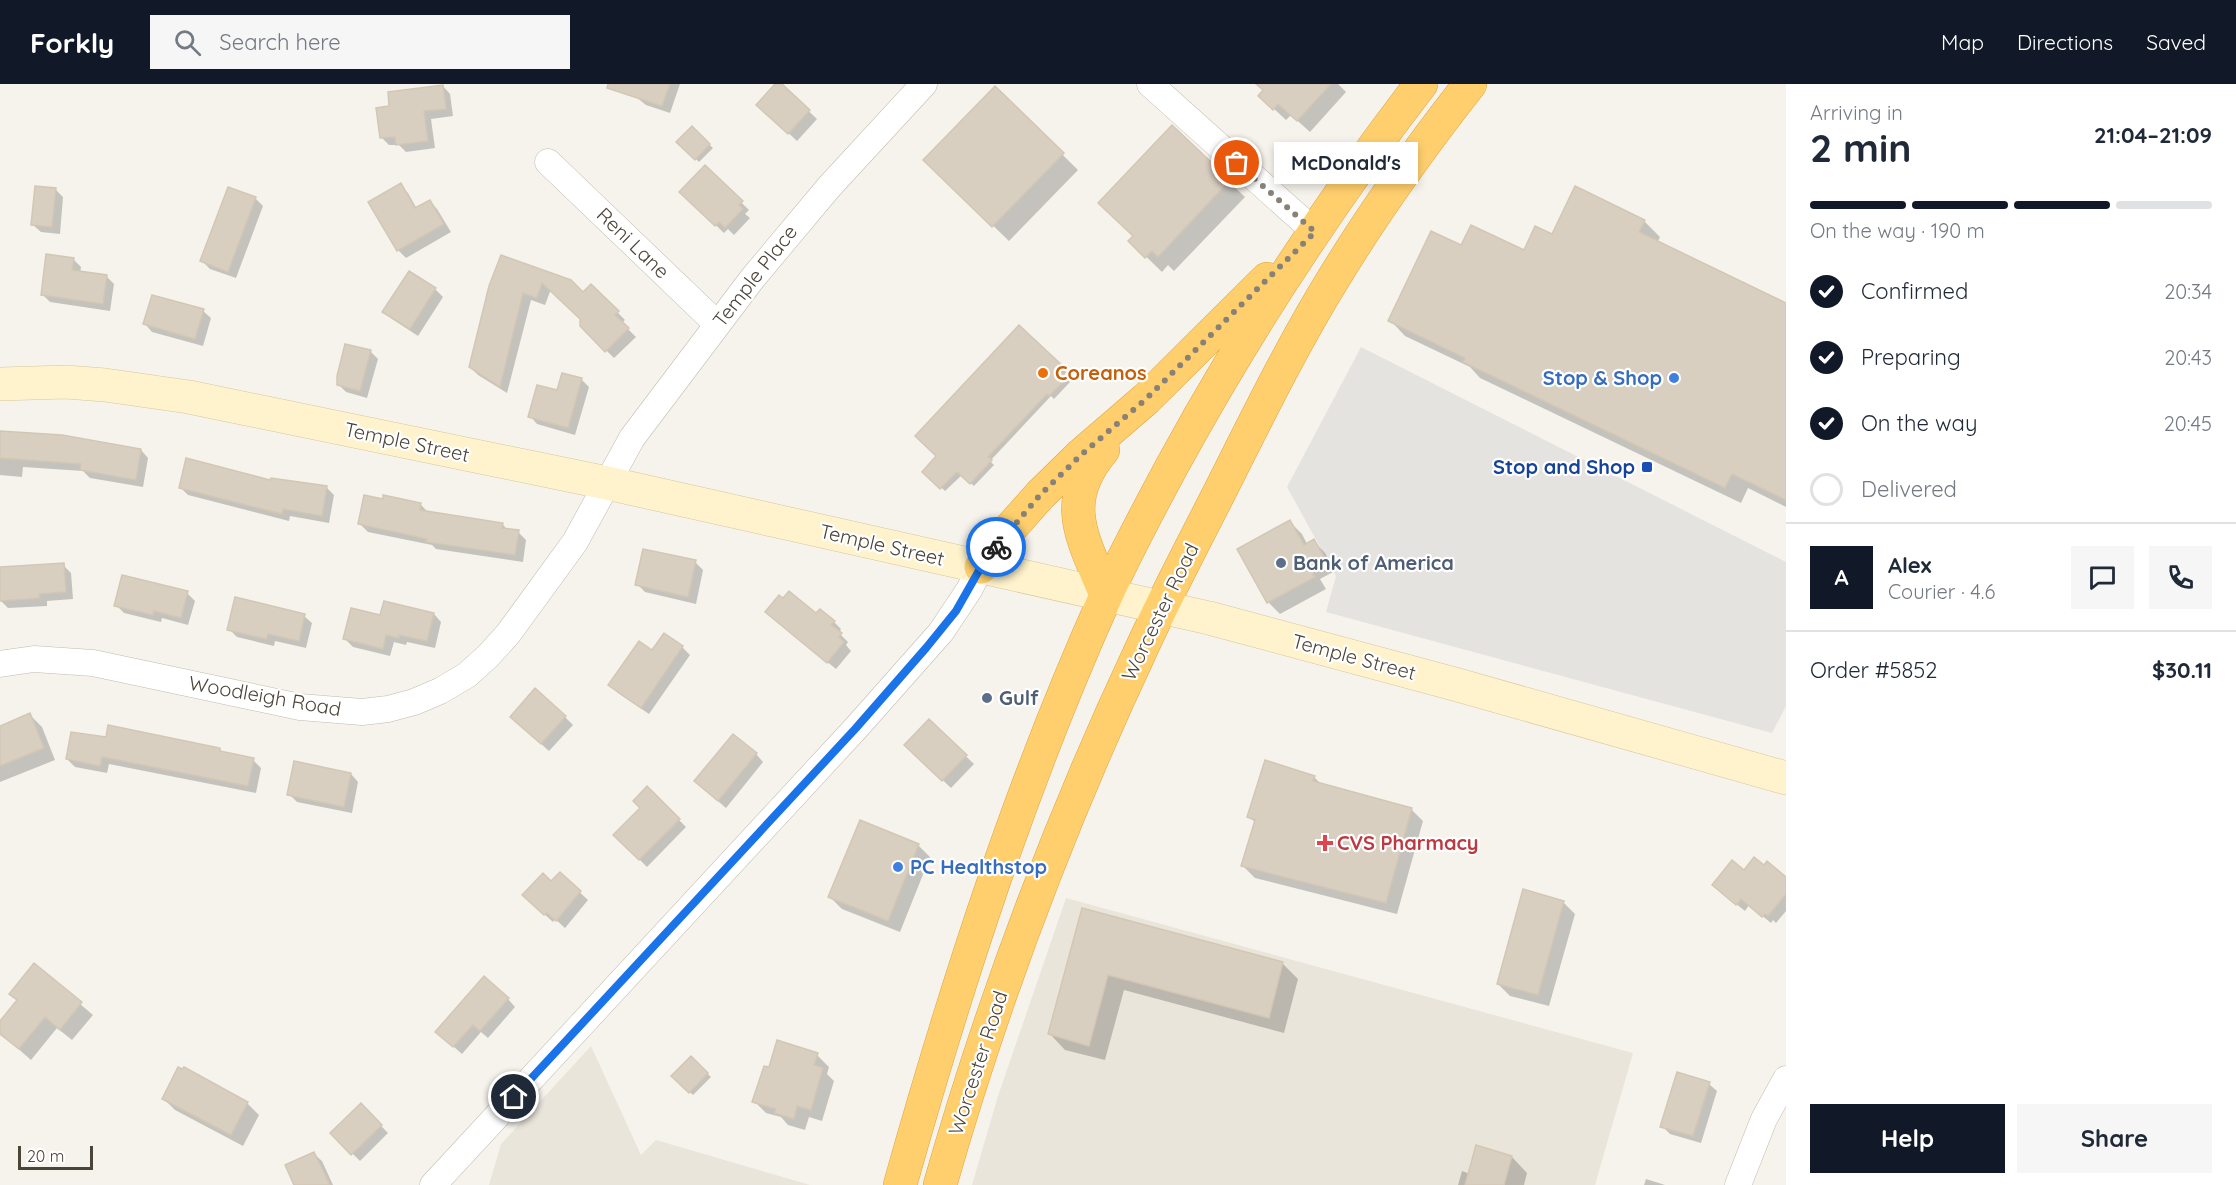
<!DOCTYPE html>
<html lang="en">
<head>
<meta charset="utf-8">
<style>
	body { margin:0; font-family:Quicksand,sans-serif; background:#f6f6f7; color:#1f2937; height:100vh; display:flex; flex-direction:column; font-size:22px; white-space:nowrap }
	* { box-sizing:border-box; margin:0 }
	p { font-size:20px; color:#747a83 }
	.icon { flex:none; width:33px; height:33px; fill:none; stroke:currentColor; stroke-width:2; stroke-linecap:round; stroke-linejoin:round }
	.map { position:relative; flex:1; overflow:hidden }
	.panel { display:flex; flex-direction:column; background:#fff; width:450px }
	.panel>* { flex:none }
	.scale { position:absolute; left:18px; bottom:15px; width:75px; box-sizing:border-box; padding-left:6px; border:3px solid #4b4439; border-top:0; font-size:16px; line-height:21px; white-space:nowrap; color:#4b4439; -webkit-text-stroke:4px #fff; paint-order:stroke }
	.pin { position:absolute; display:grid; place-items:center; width:51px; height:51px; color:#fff; margin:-26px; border:3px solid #fff; border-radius:50%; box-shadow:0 2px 6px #0007 }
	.courier { position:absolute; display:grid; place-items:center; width:60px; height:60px; margin:-30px; border:4px solid #1a73e8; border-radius:50%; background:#fff; color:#222; box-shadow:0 2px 8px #0007 }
	.bubble { position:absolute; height:42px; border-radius:0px; background:#fff; box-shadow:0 3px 9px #0003; font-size:20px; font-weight:700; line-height:42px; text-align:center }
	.overview em { font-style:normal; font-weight:700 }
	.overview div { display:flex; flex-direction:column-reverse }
	.overview { display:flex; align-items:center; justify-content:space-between; height:102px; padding:0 24px }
	h1 { font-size:39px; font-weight:700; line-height:45px }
	.bar { display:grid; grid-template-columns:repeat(4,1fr); gap:9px 6px; align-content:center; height:72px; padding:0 24px }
	.bar i { height:8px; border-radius:4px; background:#e0e1e3 }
	.bar .on { background:#111827 }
	.bar p { grid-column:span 4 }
	.line { display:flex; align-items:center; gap:15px; padding:0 24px; border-top:2px solid #e0e1e3 }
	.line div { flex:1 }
	.round { display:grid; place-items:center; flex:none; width:63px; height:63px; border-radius:0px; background:#f6f6f7 }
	ol { padding:0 24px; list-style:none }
	li { display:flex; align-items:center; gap:18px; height:66px }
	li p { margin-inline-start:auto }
	li .icon { padding:6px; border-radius:50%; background:#111827; color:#fff; stroke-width:4 }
	li:last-child { color:#747a83 }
	li i { width:33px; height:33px; border:3px solid #e0e1e3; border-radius:50% }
	.primary-button { display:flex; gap:12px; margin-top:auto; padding:12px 24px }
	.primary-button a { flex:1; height:69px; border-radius:0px; background:#111827; color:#fff; font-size:24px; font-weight:700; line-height:69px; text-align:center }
	.primary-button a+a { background:#f6f6f7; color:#1f2937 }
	header { display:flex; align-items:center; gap:36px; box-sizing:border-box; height:84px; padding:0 30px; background:#111827; color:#fff }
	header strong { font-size:28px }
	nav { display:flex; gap:33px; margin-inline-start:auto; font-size:21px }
	.search { width:420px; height:54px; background:#f6f6f7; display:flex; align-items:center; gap:15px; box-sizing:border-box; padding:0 21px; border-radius:0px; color:#747a83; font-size:22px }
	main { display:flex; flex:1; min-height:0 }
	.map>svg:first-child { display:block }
	.residential { fill:#eae5da }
	.parking { fill:#e5e3e0 }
	.shadow { fill:#0003 }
	.building { fill:#d8cfc1; stroke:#d3c7b4; stroke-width:1.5 }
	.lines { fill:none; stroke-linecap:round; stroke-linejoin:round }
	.street-casing { stroke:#c2bbae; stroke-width:27 }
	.secondary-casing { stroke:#d6c79b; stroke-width:34 }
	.highway-casing { stroke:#e0a43c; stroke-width:34 }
	.street { stroke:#fff; stroke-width:26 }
	.secondary { stroke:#fff3cd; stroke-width:33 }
	.highway { stroke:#ffcf6e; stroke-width:33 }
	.done { stroke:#878178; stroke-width:6; stroke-dasharray:0 10.8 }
	.route { stroke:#1a73e8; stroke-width:8 }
	.food-dot { fill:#e8710a; stroke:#fff; stroke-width:2 }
	.shop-dot { fill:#3f7fe0; stroke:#fff; stroke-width:2 }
	.transit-dot { fill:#1a4fb4; stroke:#fff; stroke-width:2 }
	.service-dot { fill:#5c6f8a; stroke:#fff; stroke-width:2 }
	.health-dot { fill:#e0444e; stroke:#fff; stroke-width:2 }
	.labels { text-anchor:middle; stroke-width:4.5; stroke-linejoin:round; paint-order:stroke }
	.street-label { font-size:20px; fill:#4b4439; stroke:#fff }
	.food-label { font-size:20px; font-weight:bold; fill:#c56008; stroke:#fff; text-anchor:start }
	.shop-label { font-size:20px; font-weight:bold; fill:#366cbe; stroke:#fff; text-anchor:end }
	.transit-label { font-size:20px; font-weight:bold; fill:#164399; stroke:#fff; text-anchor:end }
	.service-label { font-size:20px; font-weight:bold; fill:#4e5e75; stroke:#fff; text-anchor:start }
	.health-label { font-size:20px; font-weight:bold; fill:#be3a42; stroke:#fff; text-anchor:start }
</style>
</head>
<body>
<header>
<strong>Forkly</strong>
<div class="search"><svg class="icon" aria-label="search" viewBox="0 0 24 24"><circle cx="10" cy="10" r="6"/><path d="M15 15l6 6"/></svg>Search here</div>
<nav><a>Map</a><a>Directions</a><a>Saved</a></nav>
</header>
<main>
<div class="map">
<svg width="1786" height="1101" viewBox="0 0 1786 1101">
	<rect width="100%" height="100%" fill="#f6f3ec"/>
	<!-- residential -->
	<path class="residential" d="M 1066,814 L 1633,969 L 1595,1101 L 972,1101 L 998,1012 Z
		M 591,962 L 641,1071 L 656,1056 L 810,1101 L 489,1101 L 501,1060 Z"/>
	<!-- parking -->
	<path class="parking" d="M 1361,263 L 1786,478 L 1786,622 L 1772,649 L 1326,528 L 1336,492 L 1287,403 Z"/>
	<!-- shadow -->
	<path class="shadow" d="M 620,0 L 680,0 L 670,29 L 646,21 Z
		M 777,0 L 780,0 L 817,35 L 797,57 L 766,28 Z
		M 1258,0 L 1338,0 L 1346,8 L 1310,48 L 1291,31 L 1286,36 L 1272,23 L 1265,6 Z
		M 443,2 L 450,10 L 453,32 L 431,35 L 435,64 L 406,68 L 399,61 L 389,61 L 381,53 L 391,23 Z
		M 995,4 L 1078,86 L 1009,157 L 925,76 Z
		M 1172,43 L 1245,113 L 1174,187 L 1168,181 L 1162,188 L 1130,157 L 1135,153 Z
		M 692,44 L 713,64 L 699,78 L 679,58 Z
		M 705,83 L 749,126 L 745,130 L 750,134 L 734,151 L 728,145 L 724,149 L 681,108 Z
		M 400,101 L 408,109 L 417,125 L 430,118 L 437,125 L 451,148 L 406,174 L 398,166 Z
		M 56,106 L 63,113 L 60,150 L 41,148 L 33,141 Z
		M 255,114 L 263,122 L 236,194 L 210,185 L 202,177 Z
		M 1644,137 L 1660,153 L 1657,159 L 1786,221 L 1786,423 L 1748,404 L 1741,419 L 1480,294 L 1470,283 L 1405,252 L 1390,236 L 1462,163 L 1524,168 L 1553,152 Z
		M 502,173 L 583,210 L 591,202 L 625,236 L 622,239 L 636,253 L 614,274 L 581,242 L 581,235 L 551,205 L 545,221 L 531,216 L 507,309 L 478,291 L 470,283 Z
		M 73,175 L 81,183 L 80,189 L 106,192 L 114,200 L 110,227 L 50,218 L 42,210 Z
		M 435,205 L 443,213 L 418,252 L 392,235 L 384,228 Z
		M 203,227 L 211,234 L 203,262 L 152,248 L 145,240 Z
		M 1019,243 L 1067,288 L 1063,291 L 1070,298 L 1054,315 L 1051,312 L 990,377 L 994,381 L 974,402 L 962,391 L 945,407 L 924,387 L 938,372 Z
		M 370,267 L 378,275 L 367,314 L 346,308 L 338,300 Z
		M 581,295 L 589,303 L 575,351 L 537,340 L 530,332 L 558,308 Z
		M 0,362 L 141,366 L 148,374 L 143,403 L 90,394 L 83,387 L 23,383 L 22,393 L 0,391 Z
		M 272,398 L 327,404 L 334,411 L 329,439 L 290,432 L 289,437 L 188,411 L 181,404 Z
		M 421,421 L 429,429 L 502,440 L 508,446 L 518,448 L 526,456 L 523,478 L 436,465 L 432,461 L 368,448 L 360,440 Z
		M 1290,438 L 1302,450 L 1307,460 L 1314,457 L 1325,469 L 1335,487 L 1320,495 L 1326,505 L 1280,530 L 1268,518 Z
		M 695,478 L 703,486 L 696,520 L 645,508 L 637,500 Z
		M 63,481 L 71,489 L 73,515 L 47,517 L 47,522 L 8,524 L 0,516 L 0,485 Z
		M 187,509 L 195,517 L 188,541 L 162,534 L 161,538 L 124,529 L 116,521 Z
		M 434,530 L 441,538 L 435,564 L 407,558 L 406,561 L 394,558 L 390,572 L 353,563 L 345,555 L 381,533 Z
		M 304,532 L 312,539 L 306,564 L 275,557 L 274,562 L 237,553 L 229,545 Z
		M 775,536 L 834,538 L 841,545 L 839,549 L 848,558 L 846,561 L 851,567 L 836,585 Z
		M 682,563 L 690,571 L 649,630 L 618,609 L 610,601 Z
		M 30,631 L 42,643 L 55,676 L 0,698 L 0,643 Z
		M 565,633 L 573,641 L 549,667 L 520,641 Z
		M 929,637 L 974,680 L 951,704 L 906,661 Z
		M 219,665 L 224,670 L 253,676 L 261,684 L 256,709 L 109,680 L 107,689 L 75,683 L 67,675 Z
		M 756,670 L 763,678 L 726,724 L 704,705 Z
		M 351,690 L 358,698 L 352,729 L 297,718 L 289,710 Z
		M 1314,693 L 1322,701 L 1411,725 L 1423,737 L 1397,830 L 1255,794 L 1243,782 L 1256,739 L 1249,733 Z
		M 647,704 L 686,743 L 647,783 L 615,751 L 642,724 Z
		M 918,761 L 930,773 L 900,848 L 842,825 L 830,813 Z
		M 1744,788 L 1786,796 L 1786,827 L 1776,839 L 1773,836 L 1771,839 L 1749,821 L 1745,827 L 1722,809 Z
		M 560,790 L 588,816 L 565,844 L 555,835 L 553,838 L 532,819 Z
		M 1563,818 L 1575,830 L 1549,922 L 1510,912 L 1498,900 Z
		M 1083,826 L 1283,880 L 1298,895 L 1284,949 L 1124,906 L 1105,976 L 1065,966 L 1050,950 Z
		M 34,881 L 93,931 L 72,956 L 57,944 L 31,976 L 0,949 L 0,939 L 18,917 L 11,910 Z
		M 508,915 L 515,923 L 488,954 L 481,948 L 462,970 L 445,955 Z
		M 817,971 L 829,983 L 827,990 L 834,997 L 822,1037 L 809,1033 L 805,1046 L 788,1041 L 781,1033 L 766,1029 L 754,1017 Z
		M 691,974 L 711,993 L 693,1011 L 673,992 Z
		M 1709,1000 L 1717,1007 L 1701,1059 L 1670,1050 L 1662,1042 Z
		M 163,1014 L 247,1019 L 259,1031 L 243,1062 L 175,1026 Z
		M 361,1021 L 388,1049 L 360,1077 L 332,1049 Z
		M 314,1070 L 322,1077 L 333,1101 L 295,1101 Z
		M 1512,1073 L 1527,1089 L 1524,1101 L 1458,1101 L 1462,1087 L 1470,1090 Z
		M 1646,1095 L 1665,1101 L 1644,1101 Z"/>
	<!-- building -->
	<path class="building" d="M 608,0 L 670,0 L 662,22 L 607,4 Z
		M 775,0 L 782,0 L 810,26 L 788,50 L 756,21 Z
		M 1256,0 L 1331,0 L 1297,37 L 1278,20 L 1273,26 L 1258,12 L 1263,6 Z
		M 443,1 L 446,25 L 424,27 L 428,57 L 396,61 L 395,53 L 380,54 L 376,24 L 389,22 L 388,8 Z
		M 995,2 L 1064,69 L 992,143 L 923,76 Z
		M 1172,41 L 1230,96 L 1158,173 L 1152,167 L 1145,174 L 1128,157 L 1133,152 L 1098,119 Z
		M 692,42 L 710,60 L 695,76 L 676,58 Z
		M 705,81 L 743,117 L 739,121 L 743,125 L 725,144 L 719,138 L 715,142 L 679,108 Z
		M 401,99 L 415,124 L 430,116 L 444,140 L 397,167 L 368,118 Z
		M 35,102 L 56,104 L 52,143 L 31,141 Z
		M 1575,102 L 1645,136 L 1639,148 L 1786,219 L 1786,416 L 1732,390 L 1725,404 L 1463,278 L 1465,274 L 1388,237 L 1431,147 L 1461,161 L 1471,141 L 1524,166 L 1535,142 L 1552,150 Z
		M 228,103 L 256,113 L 228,188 L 200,177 Z
		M 46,170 L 74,174 L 72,186 L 107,191 L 103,220 L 41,211 Z
		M 501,171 L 571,196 L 583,208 L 591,200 L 619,227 L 615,231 L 629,244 L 605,268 L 580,242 L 580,235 L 542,199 L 537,214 L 523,209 L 500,303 L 469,283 L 489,202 Z
		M 409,187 L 436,204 L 410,245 L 382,228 Z
		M 152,211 L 204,225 L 195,255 L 143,240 Z
		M 1019,241 L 1064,283 L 1061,287 L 1067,294 L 1049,312 L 1047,310 L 988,373 L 992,376 L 970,400 L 957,388 L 940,405 L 922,388 L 936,372 L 915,352 Z
		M 345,260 L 371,266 L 360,307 L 337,301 L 337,292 Z
		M 562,289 L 582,294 L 568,344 L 528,333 L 537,301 L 557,306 Z
		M 0,347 L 62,351 L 141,365 L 136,396 L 80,386 L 81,380 L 0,374 Z
		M 186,374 L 270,396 L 271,394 L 327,402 L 322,432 L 283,425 L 282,430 L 179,404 Z
		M 364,411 L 383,415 L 383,411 L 421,419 L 420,426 L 503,439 L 502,444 L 519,446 L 515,471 L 426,458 L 427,455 L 358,440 Z
		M 1290,436 L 1304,461 L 1314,455 L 1325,475 L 1309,483 L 1315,493 L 1267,519 L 1237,465 Z
		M 643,465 L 696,476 L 688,513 L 635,501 Z
		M 64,479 L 66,508 L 39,510 L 40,514 L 0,517 L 0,483 Z
		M 122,491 L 188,507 L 181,534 L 154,527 L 153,531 L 114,522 Z
		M 789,507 L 816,529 L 820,525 L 835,537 L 831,541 L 842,549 L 839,553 L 844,558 L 827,579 L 765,528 L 779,511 L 783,514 Z
		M 235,513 L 305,530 L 299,557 L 268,550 L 266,555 L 227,546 Z
		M 384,517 L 434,529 L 427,557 L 399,551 L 399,554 L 386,551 L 383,565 L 343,555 L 351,524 L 380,531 Z
		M 664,549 L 683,562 L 641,624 L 608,601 L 639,557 L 652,566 Z
		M 535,604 L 566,632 L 541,660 L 510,633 Z
		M 30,629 L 44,664 L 0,682 L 0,642 Z
		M 929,635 L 967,671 L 942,697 L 904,661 Z
		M 108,641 L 220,664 L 220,667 L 254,674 L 248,702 L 102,673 L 100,682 L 66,675 L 71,648 L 106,653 Z
		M 733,650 L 757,669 L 718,717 L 694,697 Z
		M 1265,676 L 1315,692 L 1313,697 L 1412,724 L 1386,819 L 1241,782 L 1255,736 L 1247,733 Z
		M 294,677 L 351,689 L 344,723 L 287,711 Z
		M 647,702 L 680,735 L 639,776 L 613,751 L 640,724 L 633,717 Z
		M 860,736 L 919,760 L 888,837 L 828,813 Z
		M 1754,773 L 1764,781 L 1767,777 L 1786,793 L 1786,810 L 1768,832 L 1765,830 L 1762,833 L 1741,815 L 1736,821 L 1712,801 L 1732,776 L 1744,786 Z
		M 560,788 L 581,807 L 556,837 L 547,829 L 544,831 L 522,811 L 543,789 L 551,797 Z
		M 1523,805 L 1564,817 L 1538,911 L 1497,900 Z
		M 1082,824 L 1283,878 L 1269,934 L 1108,891 L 1089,962 L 1048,950 Z
		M 34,879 L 82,918 L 60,946 L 45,933 L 19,965 L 0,950 L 0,937 L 17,916 L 9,910 Z
		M 484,892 L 509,914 L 480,947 L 473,941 L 453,963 L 435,948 Z
		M 777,956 L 818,969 L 814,981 L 823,984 L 811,1026 L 797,1022 L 794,1035 L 774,1029 L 776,1025 L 752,1018 L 764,982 L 769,983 Z
		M 691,972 L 708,989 L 689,1009 L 671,992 Z
		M 178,983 L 182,985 L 184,983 L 248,1018 L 231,1051 L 162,1015 Z
		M 1677,988 L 1710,998 L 1693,1052 L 1660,1043 Z
		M 361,1019 L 382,1041 L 351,1071 L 330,1049 Z
		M 1476,1061 L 1512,1072 L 1504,1101 L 1465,1101 Z
		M 314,1068 L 330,1101 L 294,1101 L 285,1081 Z"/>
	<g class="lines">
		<!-- street casing -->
		<g class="street-casing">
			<path id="street" d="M 1150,0 L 1315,148
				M 548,78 L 717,240
				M 0,580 L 34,575 L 93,579 L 300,623 L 362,628 L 388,625 L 414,618 L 440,607 L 467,591 L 488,572 L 508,550 L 575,458 L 632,354 L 752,195 L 829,103 L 924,0
				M 433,1101 L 856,644 L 941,548 L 969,506 L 981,483
				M 1738,1101 L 1764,1035 L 1786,995"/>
		</g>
		<!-- secondary casing -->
		<g class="secondary-casing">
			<path id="secondary" d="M 0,300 L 66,298 L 105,301 L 189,313 L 607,399 L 781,438 L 1209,534 L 1458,601 L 1786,694"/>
		</g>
		<!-- highway casing -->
		<g class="highway-casing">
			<path id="highway" d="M 1103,366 C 1058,419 1084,456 1106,511
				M 981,483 L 1008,447 L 1040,411 L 1081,371 L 1146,315 L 1267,195
				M 900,1101 C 956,902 1020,703 1105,514 C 1125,469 1149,425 1172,382 C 1245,248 1328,121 1421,0
				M 940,1101 C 992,919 1059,741 1139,570 C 1163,517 1190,466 1216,415 C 1254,340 1291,263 1335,192 C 1376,125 1422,61 1470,0"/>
		</g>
		<!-- street -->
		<use href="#street" class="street"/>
		<!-- secondary -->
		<use href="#secondary" class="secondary"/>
		<!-- highway -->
		<use href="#highway" class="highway"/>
	</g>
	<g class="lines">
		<!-- done -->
		<path class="done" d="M 996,463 L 1040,411 L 1081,371 L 1146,315 L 1315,148 L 1237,79"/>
		<!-- route -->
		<path class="route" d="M 514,1013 L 856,644 L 926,564 L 956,527 L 981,483 L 996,463"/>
	</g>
	<!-- markers -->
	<circle class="food-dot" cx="1043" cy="289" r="6"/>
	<g class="shop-dot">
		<circle cx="1674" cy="294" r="6"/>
		<circle cx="898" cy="783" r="6"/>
	</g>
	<rect class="transit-dot" x="1641" y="377" width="12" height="12" rx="3"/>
	<g class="service-dot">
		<circle cx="1281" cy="479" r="6"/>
		<circle cx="987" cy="614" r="6"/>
	</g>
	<path class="health-dot" d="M1322 750h6v6h6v6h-6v6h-6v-6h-6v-6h6z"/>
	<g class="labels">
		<!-- street labels -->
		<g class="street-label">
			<text transform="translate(633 159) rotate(44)" y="7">Reni Lane</text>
			<text transform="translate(755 192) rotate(-52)" y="7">Temple Place</text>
			<text transform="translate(407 358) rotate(12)" y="7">Temple Street</text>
			<text transform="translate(882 461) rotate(13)" y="7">Temple Street</text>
			<text transform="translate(1160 528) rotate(-64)" y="7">Worcester Road</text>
			<text transform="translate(1354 573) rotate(15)" y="7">Temple Street</text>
			<text transform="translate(265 612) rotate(10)" y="7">Woodleigh Road</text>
			<text transform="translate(978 979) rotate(-72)" y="7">Worcester Road</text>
		</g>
		<!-- food labels -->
		<g class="food-label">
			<text x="1055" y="296">Coreanos</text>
		</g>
		<!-- shop labels -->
		<g class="shop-label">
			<text x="1662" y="301">Stop &amp; Shop</text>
			<text x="910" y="790" text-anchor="start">PC Healthstop</text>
		</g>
		<!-- transit labels -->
		<g class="transit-label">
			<text x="1635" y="390">Stop and Shop</text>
		</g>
		<!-- service labels -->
		<g class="service-label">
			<text x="1293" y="486">Bank of America</text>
			<text x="999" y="621">Gulf</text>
		</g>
		<!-- health labels -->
		<g class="health-label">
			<text x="1337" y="766">CVS Pharmacy</text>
		</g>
	</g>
</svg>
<div class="scale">20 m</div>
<div class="pin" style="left:1237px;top:79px;background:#ea580c"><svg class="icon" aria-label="bag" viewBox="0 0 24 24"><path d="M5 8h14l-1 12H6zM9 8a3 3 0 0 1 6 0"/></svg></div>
<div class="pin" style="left:514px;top:1013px;background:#1f2937"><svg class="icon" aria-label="home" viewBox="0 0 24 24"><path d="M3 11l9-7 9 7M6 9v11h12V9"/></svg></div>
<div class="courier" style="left:996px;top:463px"><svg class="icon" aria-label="bike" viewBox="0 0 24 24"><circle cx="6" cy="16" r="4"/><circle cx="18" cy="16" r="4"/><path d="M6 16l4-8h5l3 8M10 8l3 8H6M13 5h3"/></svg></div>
<div class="bubble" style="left:1274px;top:58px;width:144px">McDonald's</div>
</div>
<section class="panel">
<div class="overview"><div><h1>2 min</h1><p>Arriving in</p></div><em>21:04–21:09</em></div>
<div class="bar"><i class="on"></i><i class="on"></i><i class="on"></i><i></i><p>On the way · 190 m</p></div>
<ol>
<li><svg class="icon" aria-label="check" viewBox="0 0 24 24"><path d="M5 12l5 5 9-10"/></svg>Confirmed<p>20:34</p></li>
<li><svg class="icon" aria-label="check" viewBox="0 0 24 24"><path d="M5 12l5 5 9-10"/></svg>Preparing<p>20:43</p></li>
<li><svg class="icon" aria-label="check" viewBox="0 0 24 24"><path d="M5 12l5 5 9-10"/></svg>On the way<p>20:45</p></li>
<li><i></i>Delivered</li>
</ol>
<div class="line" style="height:108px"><b class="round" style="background:#111827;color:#fff">A</b><div><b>Alex</b><p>Courier · 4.6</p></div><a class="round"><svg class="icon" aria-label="chat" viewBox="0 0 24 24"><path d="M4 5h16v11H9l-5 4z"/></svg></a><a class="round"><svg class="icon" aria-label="phone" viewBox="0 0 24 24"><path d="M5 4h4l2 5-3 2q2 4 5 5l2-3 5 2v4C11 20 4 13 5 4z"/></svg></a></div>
<div class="line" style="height:78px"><div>Order #5852</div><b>$30.11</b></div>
<div class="primary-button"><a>Help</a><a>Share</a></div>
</section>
</main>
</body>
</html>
